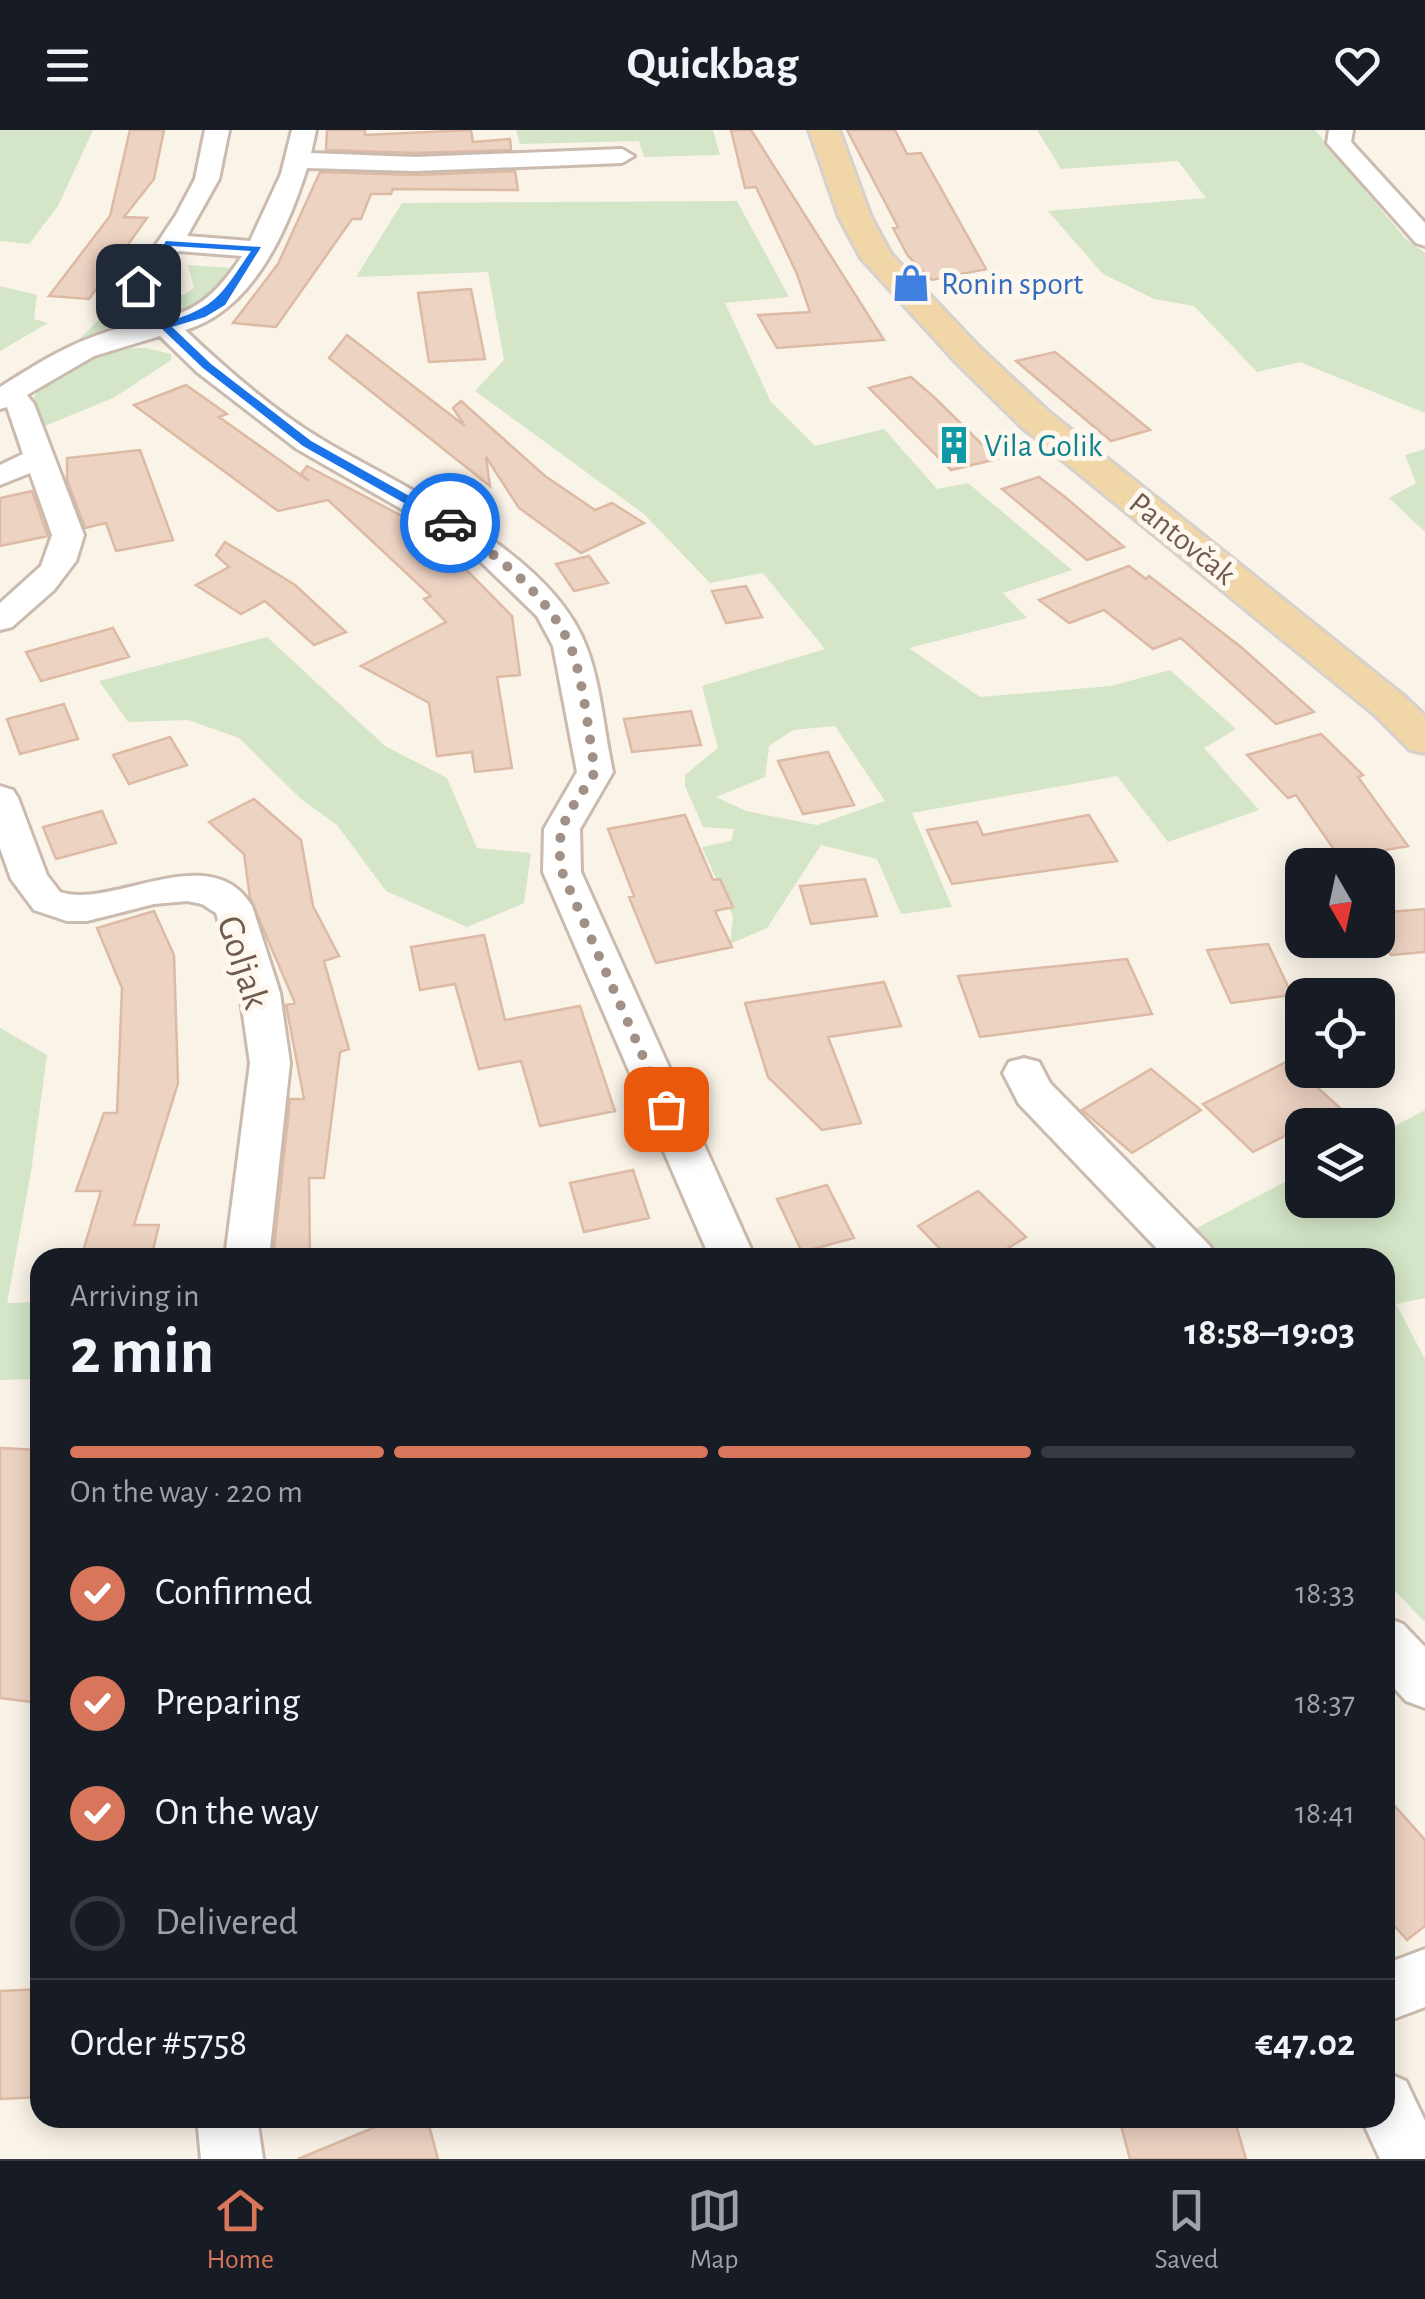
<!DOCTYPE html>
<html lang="en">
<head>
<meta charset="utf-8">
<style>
	body { margin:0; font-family:"Alegreya Sans",sans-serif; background:#20242c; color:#f1f3f6; height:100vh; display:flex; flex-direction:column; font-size:38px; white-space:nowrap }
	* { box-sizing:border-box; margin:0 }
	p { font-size:32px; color:#9ea1a6 }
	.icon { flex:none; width:55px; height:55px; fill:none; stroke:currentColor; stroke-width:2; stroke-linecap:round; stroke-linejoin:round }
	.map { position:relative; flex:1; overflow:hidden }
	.side { position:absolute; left:30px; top:1118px; width:1365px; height:880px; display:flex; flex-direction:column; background:#171b24; border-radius:30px; box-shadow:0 5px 25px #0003 }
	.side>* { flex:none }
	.needle { width:65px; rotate:171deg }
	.fabs { position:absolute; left:1285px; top:718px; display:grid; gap:20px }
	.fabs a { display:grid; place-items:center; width:110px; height:110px; border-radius:20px; background:#171b24; box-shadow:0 5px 25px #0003; font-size:50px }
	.pin { position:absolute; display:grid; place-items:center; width:85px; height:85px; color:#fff; margin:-42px; border-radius:20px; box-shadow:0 5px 15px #0006 }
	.courier { position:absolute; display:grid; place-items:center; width:100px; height:100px; margin:-50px; border:8px solid #1a73e8; border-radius:50%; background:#fff; color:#222; box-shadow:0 2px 12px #0007 }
	.summary em { font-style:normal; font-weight:700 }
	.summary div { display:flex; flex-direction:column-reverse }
	.summary { display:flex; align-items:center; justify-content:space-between; height:170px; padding:0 40px }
	h1 { font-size:65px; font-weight:700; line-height:75px }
	.bar { display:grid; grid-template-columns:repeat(4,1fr); gap:15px 10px; align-content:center; height:120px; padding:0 40px }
	.bar i { height:12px; border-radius:8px; background:#363941 }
	.bar .active { background:#d7765a }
	.bar p { grid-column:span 4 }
	.line { display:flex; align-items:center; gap:25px; padding:0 40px; border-top:2px solid #363941 }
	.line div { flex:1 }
	ol { padding:0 40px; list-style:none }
	li { display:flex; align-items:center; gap:30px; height:110px }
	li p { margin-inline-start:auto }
	li .icon { padding:10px; border-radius:50%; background:#d7765a; color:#fff; stroke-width:4 }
	li:last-child { color:#9ea1a6 }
	li i { width:55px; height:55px; border:5px solid #363941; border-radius:50% }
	header { display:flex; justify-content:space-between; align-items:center; height:130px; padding:0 40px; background:#171b24; font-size:45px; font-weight:700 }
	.tab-bar { display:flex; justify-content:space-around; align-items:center; height:140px; border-top:2px solid #363941; background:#171b24; font-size:28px; color:#9ea1a6 }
	.tab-bar a { display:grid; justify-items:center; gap:5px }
	.tab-bar .active { color:#d7765a }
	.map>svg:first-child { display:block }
	.green { fill:#d4e6c7; fill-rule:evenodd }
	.building { fill:#edd3c2; stroke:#ddbaa4; stroke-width:2.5 }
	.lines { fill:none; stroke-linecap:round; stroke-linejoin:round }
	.minor-casing { stroke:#cbbbaf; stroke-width:6 }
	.major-casing { stroke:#d7d1ce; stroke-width:6 }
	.minor { fill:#fff; fill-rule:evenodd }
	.major { fill:#f1d6a7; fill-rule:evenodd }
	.route { fill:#1a73e8 }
	.done { stroke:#a19085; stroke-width:10; stroke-dasharray:0 18 }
	.labels { text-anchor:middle; stroke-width:10; stroke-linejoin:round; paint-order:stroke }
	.far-shop-label { font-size:32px; fill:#366cbe; stroke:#fdf7ee; text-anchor:start }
	.far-culture-label { font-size:32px; fill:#0d838f; stroke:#fdf7ee; text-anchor:start }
	.far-street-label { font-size:32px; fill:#715b4f; stroke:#fdf7ee }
	.street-label { font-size:38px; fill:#715b4f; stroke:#fdf7ee }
</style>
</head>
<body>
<header><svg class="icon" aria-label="menu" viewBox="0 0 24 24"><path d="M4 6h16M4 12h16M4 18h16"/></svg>Quickbag<svg class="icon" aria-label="heart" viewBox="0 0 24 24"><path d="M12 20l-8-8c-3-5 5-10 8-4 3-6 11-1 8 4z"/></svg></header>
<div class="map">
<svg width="1425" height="2029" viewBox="0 0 1425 2029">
	<rect width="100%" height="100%" fill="#faf3e8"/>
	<!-- green -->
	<path class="green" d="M 0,0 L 93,0 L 58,76 L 29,114 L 0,111 Z
		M 516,0 L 713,0 L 720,25 L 644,27 L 639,11 L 520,14 Z
		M 1037,0 L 1315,0 L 1405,108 L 1425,123 L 1425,283 L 1300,232 L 1257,242 L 1194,176 L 1154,169 L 1103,144 L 1048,81 L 1206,68 L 1178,31 L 1061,39 Z
		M 737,71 L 789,167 L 725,173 L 771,272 L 815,316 L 884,299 L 937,359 L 968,353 L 1072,440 L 1003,463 L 1027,488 L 909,518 L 980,567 L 1111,556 L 1170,540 L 1236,599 L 1204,618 L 1259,680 L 1168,712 L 1117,646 L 912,683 L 952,777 L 901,784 L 877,729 L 821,715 L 767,798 L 730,814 L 733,787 L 702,717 L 731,711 L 734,699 L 703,697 L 685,656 L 685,645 L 718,618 L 702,556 L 825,519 L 763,443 L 710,453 L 645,385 L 475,261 L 504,230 L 488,142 L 356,147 L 402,73 ZM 835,596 L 885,671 L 817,695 L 746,681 L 716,667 L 765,647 L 769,616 L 793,600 Z
		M 164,134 L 178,135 L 182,152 L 172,159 L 173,164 L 184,165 L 194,158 L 188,135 L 233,138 L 209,170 L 183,183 L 75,213 L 111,178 C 130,184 152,186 167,170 Z
		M 0,156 L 37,165 L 34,189 L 48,193 L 0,221 Z
		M 146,218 L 171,224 L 171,230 L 115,267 L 40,298 L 32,272 C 48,233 109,217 146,218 Z
		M 1425,319 L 1425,402 L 1389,368 L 1416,353 L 1405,325 Z
		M 267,507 L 385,616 L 447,648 L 477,718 L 531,723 L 524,773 L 467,797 L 386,761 L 337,695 L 301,669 L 239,608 L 188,590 L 128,592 L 99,551 Z
		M 0,898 L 47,925 L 31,1042 L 7,1173 L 40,1172 L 40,1249 L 0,1250 Z
		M 1425,980 L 1425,1168 L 1396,1174 L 1425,1229 L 1425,1492 L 1385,1451 L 1385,1128 L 1202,1127 L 1197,1098 L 1302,1043 L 1302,1070 L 1378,1070 L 1378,1005 Z"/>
	<!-- building -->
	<path class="building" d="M 130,0 L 164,0 L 154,49 L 124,87 L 147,88 L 89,169 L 49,166 L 110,86 Z
		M 327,0 L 365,0 L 365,5 L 471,0 L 473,12 L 510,9 L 511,20 L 415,23 L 326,20 Z
		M 731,0 L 751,0 L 884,210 L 777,218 L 758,185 L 810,182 L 797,144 L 756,57 L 745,58 Z
		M 847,0 L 895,0 L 907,24 L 921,23 L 986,139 L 932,150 L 908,126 L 893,98 L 898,97 Z
		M 515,41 L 518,60 L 393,59 L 391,64 L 371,64 L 361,89 L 352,89 L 276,197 L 233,193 L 278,134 L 320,42 L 415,45 Z
		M 471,159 L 485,229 L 429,232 L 418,163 Z
		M 347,205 L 465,296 L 453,278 L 461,271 L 545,346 L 595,380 L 612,373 L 644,393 L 581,423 L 519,378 L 486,327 L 490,356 L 329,228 Z
		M 1055,222 L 1066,231 L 1150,300 L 1111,311 L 1016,231 Z
		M 911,247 L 935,268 L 997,329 L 951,340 L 869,258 Z
		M 186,255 L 227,284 L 219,287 L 309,351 L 301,344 L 307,336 L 425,398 L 512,486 L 520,545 L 497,547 L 512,638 L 475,642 L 472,622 L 437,626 L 429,573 L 361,536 L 446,492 L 424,469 L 431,466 L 328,370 L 278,381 L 134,275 Z
		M 140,320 L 173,410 L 116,421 L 106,393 L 85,398 L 67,350 L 67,328 Z
		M 1039,347 L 1065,367 L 1124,417 L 1087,430 L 1002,359 Z
		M 32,361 L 48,406 L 0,416 L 0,368 Z
		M 225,412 L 295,455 L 346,502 L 314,515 L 265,471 L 241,484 L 196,455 L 229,437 L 216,425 Z
		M 589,426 L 608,453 L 574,461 L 556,434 Z
		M 1129,436 L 1146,449 L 1149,446 L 1241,517 L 1314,582 L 1276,594 L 1181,508 L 1153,519 L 1104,480 L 1069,493 L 1039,470 Z
		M 746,456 L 762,487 L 726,493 L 712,461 Z
		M 113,498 L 129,527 L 41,551 L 26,522 Z
		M 64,574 L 78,609 L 20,624 L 7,589 Z
		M 691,581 L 701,615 L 632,622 L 624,589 Z
		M 1321,604 L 1363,645 L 1358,647 L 1408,716 L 1340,728 L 1296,665 L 1288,668 L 1247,625 Z
		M 170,607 L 187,635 L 129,654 L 113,625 Z
		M 828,622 L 854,675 L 803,684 L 778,631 Z
		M 254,669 L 301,710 L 313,776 L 339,826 L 324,831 L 349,919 L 340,922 L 324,1048 L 309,1048 L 310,1128 L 273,1128 L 290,969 L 304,969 L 286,875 L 295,873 L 250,768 L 244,724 L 209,692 Z
		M 102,681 L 116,713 L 56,729 L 43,697 Z
		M 685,685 L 713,750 L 720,749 L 733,777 L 715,781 L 732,817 L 656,833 L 629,767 L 634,766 L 608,699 Z
		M 1089,685 L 1117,731 L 952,754 L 927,700 L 977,692 L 983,705 Z
		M 865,749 L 877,786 L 811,794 L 800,756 Z
		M 1425,779 L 1425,822 L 1391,825 L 1378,798 L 1378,783 Z
		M 154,781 L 174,825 L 178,953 L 134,1095 L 159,1095 L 151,1128 L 81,1128 L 101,1061 L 76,1061 L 104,983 L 117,983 L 120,910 L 122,858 L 97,798 Z
		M 484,805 L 505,890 L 580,876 L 615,981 L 540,996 L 521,931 L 479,939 L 455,854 L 420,860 L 411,817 Z
		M 1268,814 L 1292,865 L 1231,873 L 1207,820 Z
		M 1127,829 L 1152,884 L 980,907 L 958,846 Z
		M 884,852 L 901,896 L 828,907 L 861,993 L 822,1000 L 768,947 L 745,873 Z
		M 1288,931 L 1340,978 L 1253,1022 L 1203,974 Z
		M 1151,939 L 1201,980 L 1132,1023 L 1082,980 Z
		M 633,1040 L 649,1088 L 584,1102 L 570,1053 Z
		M 827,1055 L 854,1108 L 802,1122 L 777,1069 Z
		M 978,1061 L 1026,1107 L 992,1128 L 949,1128 L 918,1096 Z
		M 0,1318 L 40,1320 L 40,1573 L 0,1568 Z
		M 1385,1665 L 1425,1710 L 1425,1796 L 1407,1810 L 1385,1785 Z
		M 40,1859 L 40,1967 L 0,1969 L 0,1861 Z
		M 397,1988 L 427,1988 L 438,2029 L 298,2029 Z
		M 1119,1988 L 1234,1988 L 1246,2029 L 1130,2029 Z"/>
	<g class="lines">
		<!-- minor casing -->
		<g class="minor-casing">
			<path id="minor" d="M 205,0 L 229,0 L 219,49 L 187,106 L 250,111 L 281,44 L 292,0 L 316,0 L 311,23 L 415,27 L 622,19 L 634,26 L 622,33 L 415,41 L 307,38 C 287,101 253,180 185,200 C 226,239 273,280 321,309 C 403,358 550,421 586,516 C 601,554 604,602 613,642 L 580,699 L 581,742 L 755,1128 L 710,1128 L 543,742 L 544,699 L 577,642 L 553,516 L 537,486 L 477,428 L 440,401 L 297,319 L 197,242 L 160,206 L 94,226 L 27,265 L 34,274 L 84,405 L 76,431 L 54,460 L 12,497 L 0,500 L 0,473 L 41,436 L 52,405 L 30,343 L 0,355 L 0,335 L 23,324 L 7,277 L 0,279 L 0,257 C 29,239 58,220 90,208 C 163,179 192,203 242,126 L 178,121 L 143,173 L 125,173 L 121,167 L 176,85 L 195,49 Z
				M 1329,0 L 1353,0 L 1351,12 L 1425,93 L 1425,116 L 1416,113 L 1327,13 Z
				M 0,656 L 13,660 L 18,668 L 47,745 L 60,762 C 112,780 210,707 252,776 L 280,863 L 290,933 L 269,1128 L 225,1128 L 250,933 L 240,863 L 216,783 L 202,774 L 187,771 L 154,774 L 87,791 L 67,791 L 34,780 L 11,749 L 0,718 Z
				M 1024,928 L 1039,932 L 1050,953 L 1210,1116 L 1216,1128 L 1166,1128 L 1019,974 L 1003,943 L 1009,932 Z
				M 1385,1487 L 1403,1494 L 1425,1517 L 1425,1578 L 1406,1571 L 1385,1548 Z
				M 1425,1819 L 1425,1877 L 1385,1892 L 1385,1834 Z
				M 1385,1942 L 1406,1951 L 1425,1991 L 1425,2029 L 1380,2029 L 1361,1988 L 1385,1988 Z
				M 197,1988 L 257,1988 L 263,2029 L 201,2029 Z"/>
		</g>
		<!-- major casing -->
		<g class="major-casing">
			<path id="major" d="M 809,0 L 839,0 L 871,87 L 891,124 L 980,218 L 1049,282 L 1404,566 L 1425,586 L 1425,623 L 1410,620 L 1374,584 L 1023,298 L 956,232 L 861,128 L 839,87 Z"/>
		</g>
		<!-- minor -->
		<use href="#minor" class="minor"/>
		<!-- major -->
		<use href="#major" class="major"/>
	</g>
	<!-- route -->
	<path class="route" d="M 166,111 L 261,117 L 225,175 L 205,187 L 172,197 L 211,234 L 311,311 L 454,391 L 454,396 L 445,396 L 303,316 L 203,238 L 161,198 L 161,194 C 217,177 219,168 251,121 L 172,116 L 142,158 L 135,158 Z"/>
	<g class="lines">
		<!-- done -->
		<path class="done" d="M 450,393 C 494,423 546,463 569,513 C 583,544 589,607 595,642 C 571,682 553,693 562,742 L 666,979"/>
	</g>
	<!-- icons -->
	<defs>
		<g id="shop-bare" transform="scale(3)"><path d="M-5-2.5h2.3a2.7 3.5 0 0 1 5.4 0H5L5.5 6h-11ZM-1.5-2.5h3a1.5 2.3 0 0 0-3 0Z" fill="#3f7fe0" stroke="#fdf7ee" stroke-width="2.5" paint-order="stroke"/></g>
		<g id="building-bare" transform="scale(3)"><path d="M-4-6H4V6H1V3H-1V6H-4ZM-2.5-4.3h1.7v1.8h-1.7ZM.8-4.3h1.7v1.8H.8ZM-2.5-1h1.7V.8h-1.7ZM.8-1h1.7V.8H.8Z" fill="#0f9aa8" stroke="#fdf7ee" stroke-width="2.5" paint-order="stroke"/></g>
	</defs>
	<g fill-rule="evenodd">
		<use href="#shop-bare" x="911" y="153"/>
		<use href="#building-bare" x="954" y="315"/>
	</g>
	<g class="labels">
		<!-- far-shop labels -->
		<g class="far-shop-label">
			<text x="941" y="164">Ronin sport</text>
		</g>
		<!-- far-culture labels -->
		<g class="far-culture-label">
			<text x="984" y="326">Vila Golik</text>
		</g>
		<!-- far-street labels -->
		<g class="far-street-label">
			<text transform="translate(1183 408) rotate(39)" y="11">Pantovčak</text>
		</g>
		<!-- street labels -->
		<g class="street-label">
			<text transform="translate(244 832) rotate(72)" y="13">Goljak</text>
		</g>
	</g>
</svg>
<div class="fabs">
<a><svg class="needle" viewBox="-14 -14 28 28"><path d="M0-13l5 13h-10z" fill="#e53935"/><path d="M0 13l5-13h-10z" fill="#9ea1a6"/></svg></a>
<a><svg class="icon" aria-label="locate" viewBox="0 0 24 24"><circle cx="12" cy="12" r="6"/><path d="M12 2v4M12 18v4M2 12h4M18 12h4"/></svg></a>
<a><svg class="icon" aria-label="layers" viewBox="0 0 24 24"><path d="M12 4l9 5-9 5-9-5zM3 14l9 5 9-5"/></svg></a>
</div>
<div class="pin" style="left:666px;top:979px;background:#ea580c"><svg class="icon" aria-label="bag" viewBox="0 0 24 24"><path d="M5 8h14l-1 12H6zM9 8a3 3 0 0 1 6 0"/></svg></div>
<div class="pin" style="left:138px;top:156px;background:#1f2937"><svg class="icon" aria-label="home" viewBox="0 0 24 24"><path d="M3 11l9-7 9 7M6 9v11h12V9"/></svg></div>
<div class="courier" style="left:450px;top:393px"><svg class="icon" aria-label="car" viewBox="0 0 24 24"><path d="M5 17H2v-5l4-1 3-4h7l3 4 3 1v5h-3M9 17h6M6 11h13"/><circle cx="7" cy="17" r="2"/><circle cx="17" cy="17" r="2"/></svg></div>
<section class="side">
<div class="summary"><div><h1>2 min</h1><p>Arriving in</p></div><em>18:58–19:03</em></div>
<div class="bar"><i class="active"></i><i class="active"></i><i class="active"></i><i></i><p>On the way · 220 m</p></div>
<ol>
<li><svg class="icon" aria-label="check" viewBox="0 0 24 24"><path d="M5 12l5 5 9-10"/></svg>Confirmed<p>18:33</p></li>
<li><svg class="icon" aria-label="check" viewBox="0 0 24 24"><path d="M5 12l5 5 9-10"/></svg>Preparing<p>18:37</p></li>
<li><svg class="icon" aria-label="check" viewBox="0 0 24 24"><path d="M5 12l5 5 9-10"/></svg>On the way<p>18:41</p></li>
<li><i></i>Delivered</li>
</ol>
<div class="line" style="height:130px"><div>Order #5758</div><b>€47.02</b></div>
</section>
</div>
<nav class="tab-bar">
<a class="active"><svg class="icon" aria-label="home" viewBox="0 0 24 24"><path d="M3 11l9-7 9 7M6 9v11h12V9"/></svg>Home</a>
<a><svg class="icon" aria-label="map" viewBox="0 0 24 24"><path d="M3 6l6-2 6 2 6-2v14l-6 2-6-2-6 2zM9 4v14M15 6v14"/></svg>Map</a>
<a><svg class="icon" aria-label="saved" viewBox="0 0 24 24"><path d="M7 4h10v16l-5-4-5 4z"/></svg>Saved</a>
</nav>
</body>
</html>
